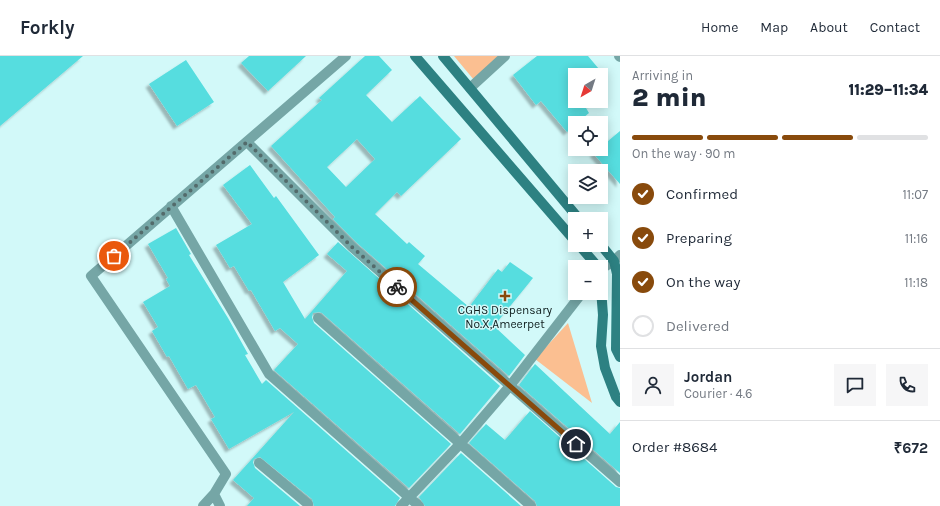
<!DOCTYPE html>
<html lang="en">
<head>
<meta charset="utf-8">
<style>
	body { margin:0; font-family:Karla,sans-serif; background:#f6f6f7; color:#1f2937; height:100vh; display:flex; flex-direction:column; font-size:15px; white-space:nowrap }
	* { box-sizing:border-box; margin:0 }
	p { font-size:13px; color:#747a83 }
	.icon { flex:none; width:22px; height:22px; fill:none; stroke:currentColor; stroke-width:2; stroke-linecap:round; stroke-linejoin:round }
	.map { position:relative; flex:1; overflow:hidden }
	.sheet { display:flex; flex-direction:column; background:#fff; width:320px }
	.sheet>* { flex:none }
	.needle { width:26px; rotate:219deg }
	.fabs { position:absolute; left:568px; top:12px; display:grid; gap:8px }
	.fabs a { display:grid; place-items:center; width:40px; height:40px; border-radius:0px; background:#fff; box-shadow:0 2px 10px #0003; font-size:20px }
	.pin { position:absolute; display:grid; place-items:center; width:34px; height:34px; color:#fff; margin:-17px; border:2px solid #fff; border-radius:50%; box-shadow:0 1px 4px #0007 }
	.courier { position:absolute; display:grid; place-items:center; width:40px; height:40px; margin:-20px; border:3px solid #884a0c; border-radius:50%; background:#fff; color:#222; box-shadow:0 1px 5px #0007 }
	.overview em { font-style:normal; font-weight:800 }
	.overview div { display:flex; flex-direction:column-reverse }
	.overview { display:flex; align-items:center; justify-content:space-between; height:68px; padding:0 12px }
	h1 { font-size:26px; font-weight:800; line-height:30px }
	.bar { display:grid; grid-template-columns:repeat(4,1fr); gap:6px 4px; align-content:center; height:48px; padding:0 12px }
	.bar i { height:5px; border-radius:3px; background:#e0e1e3 }
	.bar .active { background:#884a0c }
	.bar p { grid-column:span 4 }
	.line { display:flex; align-items:center; gap:10px; padding:0 12px; border-top:1px solid #e0e1e3 }
	.line div { flex:1 }
	.round { display:grid; place-items:center; flex:none; width:42px; height:42px; border-radius:0px; background:#f6f6f7 }
	ol { padding:0 12px; list-style:none }
	li { display:flex; align-items:center; gap:12px; height:44px }
	li p { margin-inline-start:auto }
	li .icon { padding:4px; border-radius:50%; background:#884a0c; color:#fff; stroke-width:4 }
	li:last-child { color:#747a83 }
	li i { width:22px; height:22px; border:2px solid #e0e1e3; border-radius:50% }
	header { display:flex; align-items:center; gap:24px; box-sizing:border-box; height:56px; padding:0 20px; background:#fff; border-bottom:1px solid #e0e1e3 }
	header strong { font-size:19px }
	nav { display:flex; gap:22px; margin-inline-start:auto; font-size:14px }
	main { display:flex; flex:1; min-height:0 }
	.map>svg:first-child { display:block }
	.green { fill:#fbbf91 }
	.building { fill:#56dddf; fill-rule:evenodd; filter:url(#shadow) }
	.lines { fill:none; stroke-linecap:round; stroke-linejoin:round }
	.street { stroke:#75a6a6; stroke-width:10 }
	.secondary { stroke:#2d8182; stroke-width:10 }
	.done { stroke:#536b6b; stroke-width:4; stroke-dasharray:0 7.2 }
	.route { stroke:#884a0c; stroke-width:5 }
	.poi-dot { fill:#884a0c; stroke:#d2f9f9; stroke-width:1.5 }
	.labels { text-anchor:middle; stroke-width:3; stroke-linejoin:round; paint-order:stroke }
	.poi-label { font-size:12px; fill:#0f1e1e; stroke:#d2f9f9 }
</style>
</head>
<body>
<header>
<strong>Forkly</strong>
<nav><a>Home</a><a>Map</a><a>About</a><a>Contact</a></nav>
</header>
<main>
<div class="map">
<svg width="620" height="450" viewBox="0 0 620 450">
	<defs>
		<filter id="shadow"><feDropShadow dx="-3.5" dy="3.5" stdDeviation="1" flood-color="#0004"/></filter>
	</defs>
	<rect width="100%" height="100%" fill="#d2f9f9"/>
	<!-- green -->
	<path class="green" d="M 454,0 L 501,0 L 474,24 Z
		M 568,267 L 592,347 L 535,303 Z"/>
	<!-- building -->
	<path class="building" d="M 0,0 L 83,0 L 0,70 Z
		M 249,0 L 306,0 L 268,35 L 241,7 Z
		M 365,0 L 379,0 L 392,14 L 366,39 L 392,66 L 420,40 L 461,83 L 401,140 L 397,136 L 375,158 L 407,188 L 409,186 L 425,200 L 418,208 L 469,251 L 498,213 L 502,216 L 510,206 L 533,222 L 494,270 L 525,299 L 509,320 L 356,186 L 333,163 L 335,161 L 271,90 L 322,44 L 319,42 ZM 357,83 L 375,103 L 346,131 L 327,111 Z
		M 537,0 L 588,0 L 604,19 L 575,19 L 575,45 L 594,45 L 586,52 L 589,57 L 577,67 L 575,67 L 575,69 L 567,76 L 541,45 L 536,49 L 513,19 Z
		M 186,4 L 214,46 L 177,70 L 149,28 Z
		M 620,75 L 620,128 L 593,97 L 601,93 L 601,91 Z
		M 250,109 L 274,142 L 276,140 L 319,199 L 283,226 L 305,263 L 347,215 L 327,198 L 338,186 L 500,330 L 460,378 L 322,257 L 319,256 L 313,257 L 312,261 L 314,267 L 451,388 L 409,432 L 274,314 L 298,288 L 280,272 L 275,275 L 251,234 L 249,235 L 234,210 L 230,212 L 216,189 L 252,168 L 223,129 Z
		M 176,172 L 191,198 L 189,199 L 228,262 L 248,298 L 245,299 L 262,328 L 266,324 L 400,442 L 395,450 L 314,450 L 312,443 L 260,401 L 254,403 L 253,406 L 255,412 L 300,450 L 247,450 L 254,442 L 233,424 L 294,356 L 229,393 L 211,363 L 215,361 L 196,329 L 188,333 L 169,300 L 167,301 L 152,275 L 158,271 L 143,246 L 170,230 L 166,223 L 168,222 L 148,188 Z
		M 535,308 L 610,378 L 620,366 L 620,417 L 519,329 Z
		M 530,355 L 616,431 L 620,432 L 620,450 L 537,450 L 535,445 L 469,387 L 486,368 L 505,384 Z
		M 461,397 L 521,450 L 425,450 L 419,441 Z"/>
	<g class="lines">
		<!-- street -->
		<path class="street" d="M 619,0 L 620,1
			M 470,32 L 505,0
			M 247,86 L 352,191 L 620,426
			M 171,150 L 269,318 L 419,450
			M 601,213 L 614,205 L 620,199
			M 318,262 L 531,450
			M 259,407 L 308,448
			M 214,438 L 220,450
			M 203,450 L 214,438 L 226,418 L 91,220 L 346,0
			M 401,450 L 460,388 L 509,331 L 582,237"/>
		<!-- secondary -->
		<path class="secondary" d="M 415,0 L 575,185
			M 443,0 L 579,163
			M 579,189 L 598,211
			M 601,189 L 614,205 L 617,218 L 616,293 L 620,301
			M 601,233 L 603,259 L 601,290 L 605,312 L 616,341 L 620,346"/>
	</g>
	<g class="lines">
		<!-- done -->
		<path class="done" d="M 114,200 L 247,86 L 352,191 L 397,231"/>
		<!-- route -->
		<path class="route" d="M 397,231 L 576,388"/>
	</g>
	<!-- markers -->
	<path class="poi-dot" d="M503 234h4v4h4v4h-4v4h-4v-4h-4v-4h4z"/>
	<g class="labels">
		<!-- poi labels -->
		<g class="poi-label">
			<text x="505" y="258">CGHS Dispensary<tspan x="505" dy="14">No.X,Ameerpet</tspan></text>
		</g>
	</g>
</svg>
<div class="fabs">
<a><svg class="needle" viewBox="-14 -14 28 28"><path d="M0-13l5 13h-10z" fill="#e53935"/><path d="M0 13l5-13h-10z" fill="#747a83"/></svg></a>
<a><svg class="icon" aria-label="locate" viewBox="0 0 24 24"><circle cx="12" cy="12" r="6"/><path d="M12 2v4M12 18v4M2 12h4M18 12h4"/></svg></a>
<a><svg class="icon" aria-label="layers" viewBox="0 0 24 24"><path d="M12 4l9 5-9 5-9-5zM3 14l9 5 9-5"/></svg></a>
<a>+</a>
<a>−</a>
</div>
<div class="pin" style="left:114px;top:200px;background:#ea580c"><svg class="icon" aria-label="bag" viewBox="0 0 24 24"><path d="M5 8h14l-1 12H6zM9 8a3 3 0 0 1 6 0"/></svg></div>
<div class="pin" style="left:576px;top:388px;background:#1f2937"><svg class="icon" aria-label="home" viewBox="0 0 24 24"><path d="M3 11l9-7 9 7M6 9v11h12V9"/></svg></div>
<div class="courier" style="left:397px;top:231px"><svg class="icon" aria-label="bike" viewBox="0 0 24 24"><circle cx="6" cy="16" r="4"/><circle cx="18" cy="16" r="4"/><path d="M6 16l4-8h5l3 8M10 8l3 8H6M13 5h3"/></svg></div>
</div>
<section class="sheet">
<div class="overview"><div><h1>2 min</h1><p>Arriving in</p></div><em>11:29–11:34</em></div>
<div class="bar"><i class="active"></i><i class="active"></i><i class="active"></i><i></i><p>On the way · 90 m</p></div>
<ol>
<li><svg class="icon" aria-label="check" viewBox="0 0 24 24"><path d="M5 12l5 5 9-10"/></svg>Confirmed<p>11:07</p></li>
<li><svg class="icon" aria-label="check" viewBox="0 0 24 24"><path d="M5 12l5 5 9-10"/></svg>Preparing<p>11:16</p></li>
<li><svg class="icon" aria-label="check" viewBox="0 0 24 24"><path d="M5 12l5 5 9-10"/></svg>On the way<p>11:18</p></li>
<li><i></i>Delivered</li>
</ol>
<div class="line" style="height:72px"><a class="round"><svg class="icon" aria-label="person" viewBox="0 0 24 24"><circle cx="12" cy="8" r="4"/><path d="M4 21q1-7 8-7t8 7"/></svg></a><div><b>Jordan</b><p>Courier · 4.6</p></div><a class="round"><svg class="icon" aria-label="chat" viewBox="0 0 24 24"><path d="M4 5h16v11H9l-5 4z"/></svg></a><a class="round"><svg class="icon" aria-label="phone" viewBox="0 0 24 24"><path d="M5 4h4l2 5-3 2q2 4 5 5l2-3 5 2v4C11 20 4 13 5 4z"/></svg></a></div>
<div class="line" style="height:52px"><div>Order #8684</div><b>₹672</b></div>
</section>
</main>
</body>
</html>
